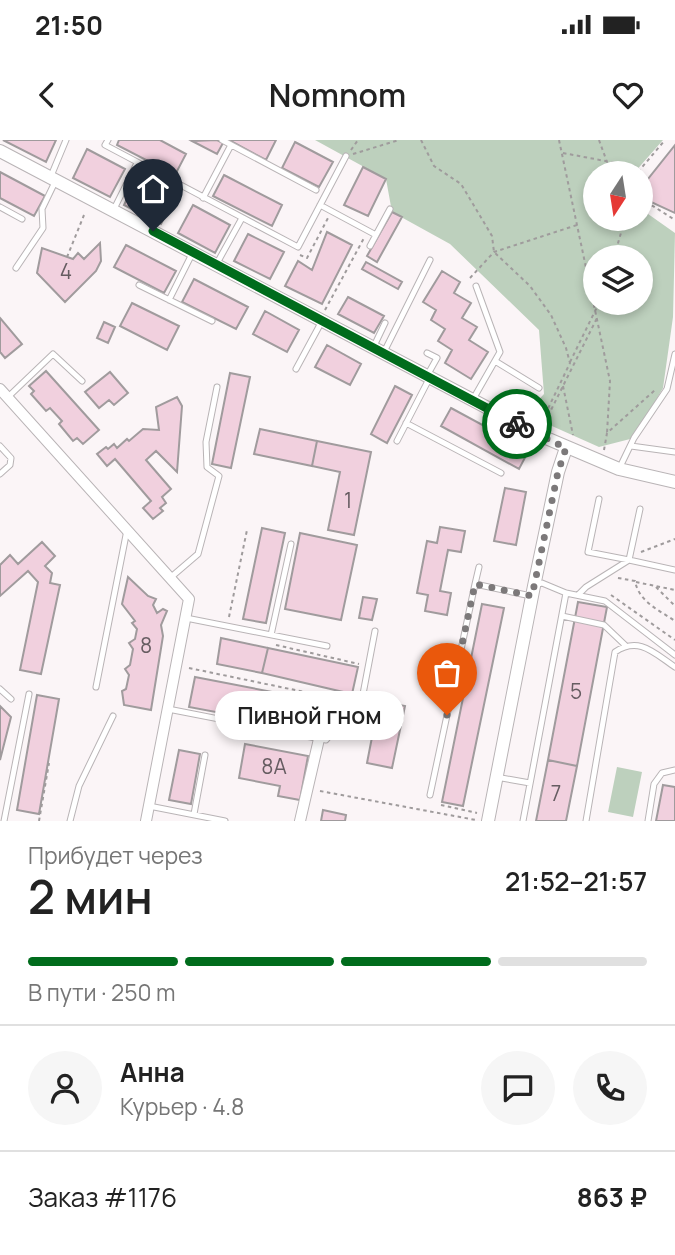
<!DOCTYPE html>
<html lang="ru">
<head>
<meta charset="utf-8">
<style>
	body { margin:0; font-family:Manrope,sans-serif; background:#f6f6f6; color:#222; height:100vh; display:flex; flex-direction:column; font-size:26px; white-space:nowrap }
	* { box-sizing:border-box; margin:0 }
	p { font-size:23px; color:#767676 }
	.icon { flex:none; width:38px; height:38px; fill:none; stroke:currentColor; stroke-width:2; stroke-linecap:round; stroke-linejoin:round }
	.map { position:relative; height:681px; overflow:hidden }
	.sheet { display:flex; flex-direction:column; background:#fff; flex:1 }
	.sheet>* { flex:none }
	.needle { width:46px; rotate:192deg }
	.fabs { position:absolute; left:583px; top:21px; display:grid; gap:14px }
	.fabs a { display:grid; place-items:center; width:70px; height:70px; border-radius:50%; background:#fff; box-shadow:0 4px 10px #0003; font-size:35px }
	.pin { position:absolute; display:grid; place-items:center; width:60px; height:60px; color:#fff; margin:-72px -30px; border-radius:50% 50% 50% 0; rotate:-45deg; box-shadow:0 0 7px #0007 }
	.pin .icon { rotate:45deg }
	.courier { position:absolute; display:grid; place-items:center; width:70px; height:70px; margin:-35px; border:5px solid #006c1c; border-radius:50%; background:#fff; color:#222; box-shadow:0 2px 9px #0007 }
	.bubble { position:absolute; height:49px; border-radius:24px; background:#fff; box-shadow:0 4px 10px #0003; font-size:23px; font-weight:600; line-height:49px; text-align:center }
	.head em { font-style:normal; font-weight:600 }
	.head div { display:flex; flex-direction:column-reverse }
	.head { display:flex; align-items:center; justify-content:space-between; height:119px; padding:0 28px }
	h1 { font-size:46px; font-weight:600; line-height:52px }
	.bar { display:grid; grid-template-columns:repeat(4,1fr); gap:10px 7px; align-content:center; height:84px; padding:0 28px }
	.bar i { height:9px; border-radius:5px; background:#e0e0e0 }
	.bar .current { background:#006c1c }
	.bar p { grid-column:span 4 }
	.line { display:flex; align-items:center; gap:18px; padding:0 28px; border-top:2px solid #e0e0e0 }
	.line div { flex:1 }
	.round { display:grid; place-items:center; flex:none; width:74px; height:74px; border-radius:37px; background:#f6f6f6 }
	.status { display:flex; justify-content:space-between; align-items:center; height:49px; padding:0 35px; background:#fff; direction:ltr }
	.status svg { height:19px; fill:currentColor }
	header { display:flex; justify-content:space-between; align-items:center; height:91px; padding:0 28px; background:#fff; font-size:32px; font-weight:600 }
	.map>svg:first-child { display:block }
	.green { fill:#bdd0bd; fill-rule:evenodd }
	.building { fill:#f1d0de; stroke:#a09b9d; stroke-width:2 }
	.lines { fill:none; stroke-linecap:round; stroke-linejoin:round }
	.service-casing { stroke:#b9b4b6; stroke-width:7 }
	.minor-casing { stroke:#b9b4b6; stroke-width:12 }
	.tertiary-casing { stroke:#b9b4b6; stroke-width:14 }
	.path { stroke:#9f9b9c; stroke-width:2; stroke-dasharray:3.5 3.5; stroke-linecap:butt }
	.service { stroke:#fff; stroke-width:5 }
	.minor { stroke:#fff; stroke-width:10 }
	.tertiary { stroke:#fff; stroke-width:12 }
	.done { stroke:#7c797a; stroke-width:7; stroke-dasharray:0 12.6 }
	.route { stroke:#006c1c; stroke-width:9 }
	.labels { text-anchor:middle; stroke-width:7; stroke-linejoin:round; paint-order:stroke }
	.number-label { font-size:21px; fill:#665c61 }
</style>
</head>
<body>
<div class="status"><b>21:50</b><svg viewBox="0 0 49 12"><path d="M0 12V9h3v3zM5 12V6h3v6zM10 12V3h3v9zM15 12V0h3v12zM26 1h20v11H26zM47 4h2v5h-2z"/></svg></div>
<header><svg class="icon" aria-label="back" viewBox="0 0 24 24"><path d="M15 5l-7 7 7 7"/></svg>Nomnom<svg class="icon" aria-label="heart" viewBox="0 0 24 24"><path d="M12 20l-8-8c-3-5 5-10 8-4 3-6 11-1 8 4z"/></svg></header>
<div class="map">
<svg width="675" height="681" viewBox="0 0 675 681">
	<rect width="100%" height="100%" fill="#fbf5f7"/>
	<!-- green -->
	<path class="green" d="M 315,0 L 663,0 L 634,33 L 595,33 L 595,79 L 640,79 L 641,69 L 675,93 L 673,177 L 663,248 L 634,298 L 599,307 L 525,274 L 544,254 L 539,190 L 450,104 L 392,72 L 386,39 ZM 595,117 L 640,117 L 640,163 L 595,163 Z
		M 617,627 L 642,632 L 633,677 L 608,672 Z"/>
	<!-- building -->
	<path class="building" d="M 3,0 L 56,0 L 46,22 Z
		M 119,0 L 160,0 L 186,14 L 175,35 L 117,5 Z
		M 217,0 L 223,3 L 217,14 L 192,1 Z
		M 229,0 L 276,0 L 266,20 Z
		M 295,2 L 333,22 L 319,47 L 282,28 Z
		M 675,5 L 675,73 L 651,62 L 645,49 L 648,39 Z
		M 87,9 L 125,29 L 110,57 L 73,38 Z
		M 363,27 L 386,39 L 368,76 L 344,65 Z
		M 0,32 L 45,56 L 34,76 L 0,58 Z
		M 224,35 L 282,65 L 272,86 L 213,56 Z
		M 138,36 L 176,55 L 161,84 L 124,65 Z
		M 193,65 L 230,85 L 215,113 L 178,93 Z
		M 392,72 L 402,77 L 377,122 L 367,116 Z
		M 327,92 L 352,105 L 322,164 L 285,146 L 298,121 L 312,130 Z
		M 248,94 L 284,112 L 270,139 L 234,121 Z
		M 100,103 L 101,121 L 96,131 L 65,162 L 37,133 L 42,108 L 73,119 L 78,113 L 84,119 Z
		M 126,105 L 176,131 L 164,153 L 114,127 Z
		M 366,122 L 402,142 L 398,149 L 362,129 Z
		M 442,131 L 460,142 L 454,153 L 471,163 L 462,178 L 477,187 L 469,200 L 488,212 L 471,239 L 445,223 L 452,210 L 438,201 L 445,189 L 431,180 L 436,170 L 423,162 Z
		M 194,139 L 248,167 L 236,189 L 182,162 Z
		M 348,157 L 384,176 L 374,193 L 338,174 Z
		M 132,163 L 179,186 L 167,210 L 120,186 Z
		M 265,171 L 299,190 L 287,212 L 253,194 Z
		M 0,178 L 22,204 L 5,218 L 0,212 Z
		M 104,182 L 115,187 L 108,203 L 97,198 Z
		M 327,205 L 361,224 L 350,245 L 315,227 Z
		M 46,231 L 99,290 L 83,304 L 77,298 L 73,301 L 59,284 L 62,281 L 50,268 L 46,271 L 31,254 L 34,251 L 29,246 Z
		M 110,232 L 128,253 L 114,265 L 109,260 L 99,268 L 85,252 Z
		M 230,233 L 250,237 L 231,328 L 212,324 Z
		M 395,246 L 412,255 L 387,303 L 371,294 Z
		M 177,257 L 182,266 L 177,332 L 156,311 L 146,320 L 171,349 L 162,357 L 166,363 L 160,368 L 163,371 L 153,379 L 143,368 L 151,361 L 115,319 L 107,326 L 97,314 L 106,307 L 108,309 L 114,304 L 117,308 L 127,299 L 129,301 L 143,289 L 159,290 L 156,267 Z
		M 451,268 L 529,310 L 519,329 L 441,286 Z
		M 260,289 L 317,301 L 312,326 L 254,314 Z
		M 317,301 L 371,312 L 354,395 L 328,390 L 340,332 L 312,326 Z
		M 505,348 L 526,352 L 516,405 L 494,401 Z
		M 440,387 L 465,391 L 461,412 L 448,410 L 440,451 L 451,453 L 447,475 L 425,471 L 428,455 L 417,453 L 427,401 L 437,403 Z
		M 262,388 L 285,393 L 266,483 L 243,479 Z
		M 300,393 L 357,405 L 341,480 L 285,469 Z
		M 42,402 L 55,416 L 45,426 L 52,433 L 50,443 L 60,445 L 41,534 L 20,530 L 38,442 L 28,431 L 0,456 L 0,425 L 10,415 L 18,424 Z
		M 128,437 L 148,456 L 156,459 L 153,465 L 157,473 L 163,469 L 167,471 L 161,485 L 163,496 L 151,570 L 124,565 L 122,551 L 126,549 L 129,535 L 125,529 L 130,525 L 133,509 L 129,503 L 135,499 L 137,489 L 132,483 L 135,481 L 122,464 Z
		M 363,457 L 377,459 L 372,480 L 359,478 Z
		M 578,462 L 607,467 L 577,626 L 548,620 Z
		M 482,464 L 504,468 L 463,666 L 442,662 Z
		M 221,498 L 268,508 L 262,533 L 217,524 Z
		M 268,508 L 358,527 L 352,554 L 262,533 Z
		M 195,537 L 319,561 L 313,590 L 189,567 Z
		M 37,555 L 59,559 L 39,674 L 17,670 Z
		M 379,561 L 405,566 L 392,628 L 367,623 Z
		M 0,566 L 11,577 L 0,620 Z
		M 245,604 L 308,616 L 300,660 L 278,656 L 280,646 L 239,638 Z
		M 179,610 L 200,614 L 191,664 L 169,660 Z
		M 548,620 L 577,626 L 566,681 L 536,681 Z
		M 663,645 L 675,647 L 675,681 L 656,681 Z
		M 323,670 L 346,675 L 345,681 L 321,681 Z"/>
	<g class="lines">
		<!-- service casing -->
		<g class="service-casing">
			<path id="service" d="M 108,0 L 105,5 L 298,107 L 346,16
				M 222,0 L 316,50
				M 51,36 L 66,0
				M 203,58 L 231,5
				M 320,65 L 376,95
				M 0,67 L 22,79
				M 114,69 L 137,23
				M 370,106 L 390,69
				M 216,125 L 242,78
				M 16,128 L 43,88 L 42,69 L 55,42
				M 139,145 L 212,181
				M 169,160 L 193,112
				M 374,206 L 385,183
				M 427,213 L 437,218 L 428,234
				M 383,214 L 430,120
				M 495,221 L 539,248
				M 296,229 L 322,181
				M 8,257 L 53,214 L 82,241
				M 472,261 L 500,212 L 476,146
				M 406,283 L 501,333
				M 397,301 L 429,239
				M 0,306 L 11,318 L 10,325 L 0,334
				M 631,306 L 675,312
				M 619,329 L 634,298 L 667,249 L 675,214
				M 599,359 L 588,412 L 629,420 L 640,369
				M 170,438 L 198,414 L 219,336 L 207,327 L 206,302 L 217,247
				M 475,444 L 479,427
				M 536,445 L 542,443 L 566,453 L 605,461 L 675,515
				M 578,455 L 586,447 L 629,420 L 675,430
				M 562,476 L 604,485 L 625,505
				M 186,478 L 327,506
				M 271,495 L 291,404
				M 96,547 L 127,390
				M 0,549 L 11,559
				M 168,569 L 326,600 L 363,554 L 375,491
				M 496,637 L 530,643
				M 430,655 L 475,444 L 531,456
				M 149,666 L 225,681
				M 194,674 L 205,615
				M 4,681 L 29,554
				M 70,681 L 79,646 L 113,576
				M 523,681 L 566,453
				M 586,681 L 615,512 C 639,496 654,513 675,527
				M 648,681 L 654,644 L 662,633 L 675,630"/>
		</g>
		<!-- minor casing -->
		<g class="minor-casing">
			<path id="minor" d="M 0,249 L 189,459 L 146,681
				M 300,681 L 319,599"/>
		</g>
		<!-- tertiary casing -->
		<g class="tertiary-casing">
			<path id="tertiary" d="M 0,11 L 539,295 L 619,329 L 675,342
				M 488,681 L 534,446 L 558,332 L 566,308"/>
		</g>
		<!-- path -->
		<path class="path" d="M 421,0 L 434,26 L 461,44 L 492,96 L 494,112 L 530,146 L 551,175 L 566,208 L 570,223 L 542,281
			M 559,0 L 610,241 L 607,293
			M 599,0 L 611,33
			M 351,10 L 358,0
			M 563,13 L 637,27 L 637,33
			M 353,14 L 399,0
			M 638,32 L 665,0
			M 640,49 L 645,61 L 675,80
			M 300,115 L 307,118 L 328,78
			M 67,117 L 84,75
			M 614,117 L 625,79
			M 470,138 L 494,112 L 577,85
			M 325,170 L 364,98
			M 570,222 L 599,163
			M 563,246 L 573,295
			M 545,282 L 597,178
			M 604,310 L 607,293 L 655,250
			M 641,412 L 675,399
			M 618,438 L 635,441 C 639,462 659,470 675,481
			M 636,442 L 675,450
			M 656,447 L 675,466
			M 611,455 L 675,500
			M 229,477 L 247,390
			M 276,505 L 359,524
			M 189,528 L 348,561
			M 320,651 L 476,680
			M 441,665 L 477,673
			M 39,681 L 49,623"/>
		<!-- service -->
		<use href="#service" class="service"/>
		<!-- minor -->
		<use href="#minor" class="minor"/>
		<!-- tertiary -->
		<use href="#tertiary" class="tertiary"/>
	</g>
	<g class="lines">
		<!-- done -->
		<path class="done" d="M 447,575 L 475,444 L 532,456 L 558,332 L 566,308 L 517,284"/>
		<!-- route -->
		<path class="route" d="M 153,91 L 517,284"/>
	</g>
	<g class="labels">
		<!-- number labels -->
		<g class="number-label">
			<text x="66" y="139">4</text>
			<text x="348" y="368">1</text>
			<text x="146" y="513">8</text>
			<text x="576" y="559">5</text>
			<text x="274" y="634">8А</text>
			<text x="556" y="661">7</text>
		</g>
	</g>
</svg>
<div class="fabs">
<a><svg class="needle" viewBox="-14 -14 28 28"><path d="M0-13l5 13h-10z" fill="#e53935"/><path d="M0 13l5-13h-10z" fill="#767676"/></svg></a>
<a><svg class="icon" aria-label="layers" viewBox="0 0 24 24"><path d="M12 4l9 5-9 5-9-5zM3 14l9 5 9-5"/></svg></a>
</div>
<div class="pin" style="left:447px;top:575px;background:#ea580c"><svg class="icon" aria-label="bag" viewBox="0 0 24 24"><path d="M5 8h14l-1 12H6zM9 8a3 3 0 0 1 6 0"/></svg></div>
<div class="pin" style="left:153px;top:91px;background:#1f2937"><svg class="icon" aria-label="home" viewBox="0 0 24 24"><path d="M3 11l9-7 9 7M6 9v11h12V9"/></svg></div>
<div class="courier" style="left:517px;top:284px"><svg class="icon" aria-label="bike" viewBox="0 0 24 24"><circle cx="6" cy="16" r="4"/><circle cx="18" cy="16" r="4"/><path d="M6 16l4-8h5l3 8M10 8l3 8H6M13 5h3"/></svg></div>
<div class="bubble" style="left:215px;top:551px;width:189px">Пивной гном</div>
</div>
<section class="sheet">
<div class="head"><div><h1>2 мин</h1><p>Прибудет через</p></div><em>21:52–21:57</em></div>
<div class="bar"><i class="current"></i><i class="current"></i><i class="current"></i><i></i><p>В пути · 250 m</p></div>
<div class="line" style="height:126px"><a class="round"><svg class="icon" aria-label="person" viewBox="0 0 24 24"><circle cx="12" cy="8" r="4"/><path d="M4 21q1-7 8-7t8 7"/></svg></a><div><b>Анна</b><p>Курьер · 4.8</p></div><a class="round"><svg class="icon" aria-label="chat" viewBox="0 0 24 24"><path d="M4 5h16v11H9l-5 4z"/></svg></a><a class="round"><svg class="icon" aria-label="phone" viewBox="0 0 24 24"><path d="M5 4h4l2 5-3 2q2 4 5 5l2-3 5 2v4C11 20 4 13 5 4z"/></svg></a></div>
<div class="line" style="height:91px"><div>Заказ #1176</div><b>863 ₽</b></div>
</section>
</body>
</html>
